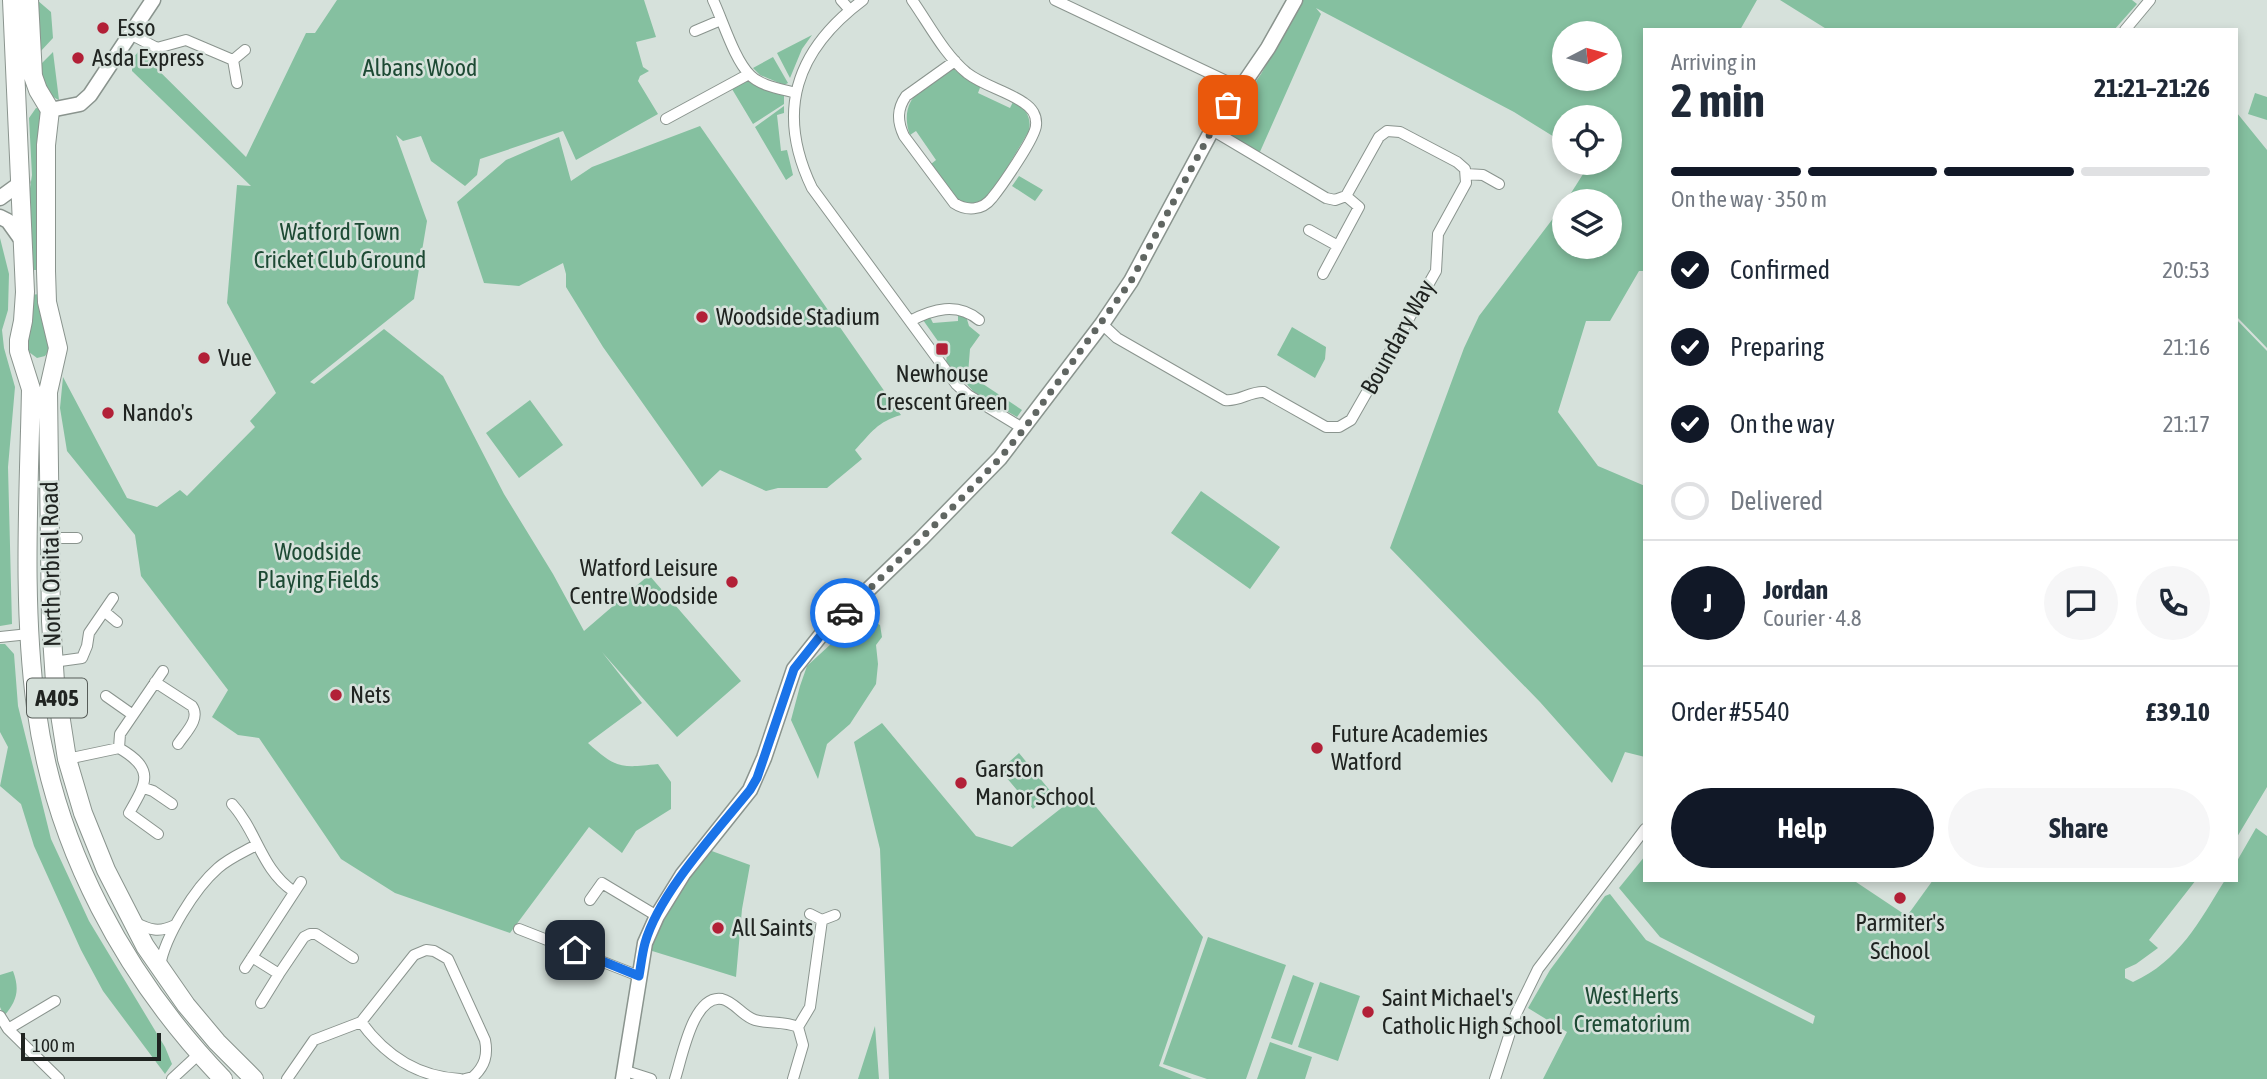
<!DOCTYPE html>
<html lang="en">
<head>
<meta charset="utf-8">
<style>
	body { margin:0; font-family:"Asap Condensed",sans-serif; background:#f6f6f7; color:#1f2937; height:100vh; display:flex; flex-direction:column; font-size:26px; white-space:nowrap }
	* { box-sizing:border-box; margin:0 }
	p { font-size:23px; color:#747a83 }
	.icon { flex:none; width:38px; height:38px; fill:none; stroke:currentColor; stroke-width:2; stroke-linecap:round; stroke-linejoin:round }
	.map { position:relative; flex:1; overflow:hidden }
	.details { position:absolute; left:1643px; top:28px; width:595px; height:854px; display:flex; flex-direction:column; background:#fff; border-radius:0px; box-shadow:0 4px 10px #0003 }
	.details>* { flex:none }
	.needle { width:46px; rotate:84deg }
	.fabs { position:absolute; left:1552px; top:21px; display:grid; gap:14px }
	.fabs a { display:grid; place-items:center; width:70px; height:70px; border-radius:50%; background:#fff; box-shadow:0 4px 10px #0003; font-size:35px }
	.scale { position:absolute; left:21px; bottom:18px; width:140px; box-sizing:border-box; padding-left:7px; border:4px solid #202421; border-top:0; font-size:19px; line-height:24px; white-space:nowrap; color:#202421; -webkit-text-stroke:5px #d6e1db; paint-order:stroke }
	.pin { position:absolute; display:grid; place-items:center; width:60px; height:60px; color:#fff; margin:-30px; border-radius:14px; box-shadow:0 4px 10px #0006 }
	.courier { position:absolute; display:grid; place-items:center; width:70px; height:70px; margin:-35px; border:5px solid #1a73e8; border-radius:50%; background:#fff; color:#222; box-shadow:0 2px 9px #0007 }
	.headline em { font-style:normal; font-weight:700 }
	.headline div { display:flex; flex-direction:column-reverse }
	.headline { display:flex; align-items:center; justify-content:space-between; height:119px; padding:0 28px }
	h1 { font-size:46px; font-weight:700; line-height:52px }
	.bar { display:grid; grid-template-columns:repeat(4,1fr); gap:10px 7px; align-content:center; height:84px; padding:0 28px }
	.bar i { height:9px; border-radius:5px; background:#e0e1e3 }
	.bar .active { background:#111827 }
	.bar p { grid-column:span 4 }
	.line { display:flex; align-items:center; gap:18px; padding:0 28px; border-top:2px solid #e0e1e3 }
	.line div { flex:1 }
	.round { display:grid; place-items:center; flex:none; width:74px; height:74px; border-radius:37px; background:#f6f6f7 }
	ol { padding:0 28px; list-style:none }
	li { display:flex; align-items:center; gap:21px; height:77px }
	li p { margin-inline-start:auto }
	li .icon { padding:7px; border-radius:50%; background:#111827; color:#fff; stroke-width:4 }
	li:last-child { color:#747a83 }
	li i { width:38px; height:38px; border:4px solid #e0e1e3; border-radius:50% }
	.action { display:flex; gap:14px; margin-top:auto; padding:14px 28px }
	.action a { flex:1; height:80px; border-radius:42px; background:#111827; color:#fff; font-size:28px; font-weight:700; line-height:80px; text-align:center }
	.action a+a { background:#f6f6f7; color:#1f2937 }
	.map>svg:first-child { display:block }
	.green { fill:#85c0a0; fill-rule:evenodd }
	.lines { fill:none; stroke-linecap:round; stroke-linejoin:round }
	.street-casing { stroke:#8a948e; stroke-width:12 }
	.secondary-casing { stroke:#8a948e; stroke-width:17 }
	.highway-casing { stroke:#8a948e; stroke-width:20 }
	.street { stroke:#fff; stroke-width:10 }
	.secondary { stroke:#fff; stroke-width:14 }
	.highway { stroke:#fff; stroke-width:18 }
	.done { stroke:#606662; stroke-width:7; stroke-dasharray:0 12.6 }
	.route { stroke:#1a73e8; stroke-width:9 }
	.poi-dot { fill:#b22037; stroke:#d6e1db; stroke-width:2.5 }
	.labels { text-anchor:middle; stroke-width:5; stroke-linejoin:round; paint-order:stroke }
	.shield { fill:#d6e1db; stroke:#575d59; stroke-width:2 }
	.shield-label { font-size:23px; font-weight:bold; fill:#202421 }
	.poi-label { font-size:24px; fill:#202421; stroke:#d6e1db; text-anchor:start }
	.park-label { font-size:24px; fill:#1d4a34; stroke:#d6e1db }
	.street-label { font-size:24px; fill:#202421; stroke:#d6e1db }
</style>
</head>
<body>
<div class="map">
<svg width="2267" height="1079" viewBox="0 0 2267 1079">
	<rect width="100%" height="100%" fill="#d6e1db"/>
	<!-- green -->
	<path class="green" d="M 37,0 L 51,12 L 53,38 L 40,52 Z
		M 337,0 L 644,0 L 656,37 L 636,42 L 643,67 L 649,71 L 640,76 L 638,81 L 658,114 L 576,160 L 563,131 L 480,159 L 477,175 L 465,186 L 431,161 L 421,136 L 403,141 L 396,135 L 427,221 L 414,299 L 310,382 L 314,384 L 384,329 L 443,376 L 504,494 L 553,574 L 584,631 L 649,575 L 741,681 L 677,737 L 602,652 L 642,703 L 588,743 C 616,769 622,768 658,764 L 671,782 L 671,809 L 636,831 L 622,853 L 589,827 L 510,933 L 395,893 L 341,859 L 259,738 L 238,735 L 212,717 L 228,690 L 141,576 L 135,535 L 67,451 L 60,408 L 63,377 L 127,498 L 157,507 L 180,490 L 187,496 L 255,427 L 250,421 L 276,393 L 227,303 L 237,185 L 251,186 L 132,71 L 132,59 L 139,51 L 246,157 L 306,33 L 315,33 Z
		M 1303,0 L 1757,0 L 1740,30 L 1645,30 L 1645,271 L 1639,271 L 1610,321 L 1586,321 L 1558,412 L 1598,466 L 1645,486 L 1645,757 L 1625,752 L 1612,783 L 1540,702 L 1390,548 L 1464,348 L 1479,316 L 1564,204 L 1564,247 L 1610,247 L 1610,201 L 1566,201 L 1590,163 L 1610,163 L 1610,117 L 1564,117 L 1564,143 L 1514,112 L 1316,8 L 1321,14 L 1259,154 C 1247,147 1229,140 1226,125 L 1261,74 ZM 1564,33 L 1610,33 L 1610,79 L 1564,79 Z
		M 1780,0 L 2132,0 L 2137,4 L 2114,30 L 1828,30 Z
		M 812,35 L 802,49 L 790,78 L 777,53 Z
		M 53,52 L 59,100 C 44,93 40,81 40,65 Z
		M 773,57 L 788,83 L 784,85 L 760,75 L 753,68 Z
		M 952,69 L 958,71 L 981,85 L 978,93 L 1010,108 L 1014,100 C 1025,108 1032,117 1029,131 L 992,193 L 976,206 L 958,202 L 931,164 L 936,160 L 916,131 L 910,135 C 906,125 905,111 911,101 C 917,92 942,76 952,69 Z
		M 748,80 L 784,94 L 784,104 L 753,124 L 732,89 Z
		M 2255,93 L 2267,97 L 2267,120 L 2248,114 Z
		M 784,106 L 784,113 L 777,115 L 781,151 L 787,150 L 793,175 L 786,180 L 755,127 Z
		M 36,108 L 42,109 L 42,270 L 34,270 L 34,290 L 31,290 L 29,195 L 32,175 L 29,118 Z
		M 2237,113 L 2267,150 L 2267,348 L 2237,317 Z
		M 700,126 L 901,415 C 877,422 872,432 855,450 L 862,459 L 827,488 L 778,488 L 766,491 L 720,470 L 702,487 L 603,347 L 566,287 L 566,274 L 563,263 L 519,286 L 484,283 L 457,202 L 506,160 L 559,137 L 571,181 L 592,167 Z
		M 1019,176 L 1043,190 L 1035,201 L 1012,186 Z
		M 0,238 L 9,274 L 8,310 L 2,330 L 4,348 L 15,387 L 8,467 L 12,624 L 0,626 Z
		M 39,294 L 50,349 L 45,356 L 37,358 L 29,352 L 27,346 L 31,295 Z
		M 958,314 L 966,316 L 969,326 L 980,335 L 970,349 L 968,374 L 1022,410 L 1017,417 L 974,392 L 946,362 L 947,354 L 923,320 L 930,317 L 933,323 L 958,321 Z
		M 2237,320 L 2267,351 L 2267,787 L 2237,837 Z
		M 1292,327 L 1326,347 L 1325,359 L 1315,378 L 1277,355 Z
		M 530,400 L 563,445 L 519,478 L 486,433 Z
		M 1201,491 L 1280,547 L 1250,589 L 1171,533 Z
		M 875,622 L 880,625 L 882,637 L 876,645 L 878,664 L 876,684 L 850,724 L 827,744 L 818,779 L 791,720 L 800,686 L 807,666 L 832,643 L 843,636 L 861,634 Z
		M 0,644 L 5,644 L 14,654 L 18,706 L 51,839 L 89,921 L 165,1047 L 172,1064 L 165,1074 L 103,991 L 81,950 L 34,846 L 21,804 L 0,786 L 8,747 L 0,732 Z
		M 882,723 L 976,836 L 1012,847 L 1083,791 L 1203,937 L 1159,1066 L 1192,1079 L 889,1079 L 880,849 L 854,742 Z
		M 1019,753 L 1052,793 L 1033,809 L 1000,770 Z
		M 2256,828 L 2267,836 L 2267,1079 L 1543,1079 L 1567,1032 L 1528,1008 L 1550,970 L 1605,896 L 1610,894 L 1646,940 L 1813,1024 L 1815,1016 L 1660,937 L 1619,888 L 1645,856 L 1645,880 L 1853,880 L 1907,916 L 1933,880 L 2196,880 L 2149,940 L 2158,948 L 2136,964 L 2125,969 L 2125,978 L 2133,982 C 2179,961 2199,922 2225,880 L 2236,880 L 2237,861 Z
		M 709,850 L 750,865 L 742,909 L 736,977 L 649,950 C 665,914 685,881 709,850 Z
		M 1208,937 L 1286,965 L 1246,1079 L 1207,1079 L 1163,1064 Z
		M 13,971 C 20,990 17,1001 4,1016 L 0,1007 L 0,975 Z
		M 1293,975 L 1314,983 L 1292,1045 L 1271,1038 Z
		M 1320,982 L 1360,996 L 1338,1061 L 1298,1047 Z
		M 875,1026 L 879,1079 L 858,1079 Z
		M 1270,1042 L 1312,1057 L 1305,1079 L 1257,1079 Z"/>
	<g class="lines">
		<!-- street casing -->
		<g class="street-casing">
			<path id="street" d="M 713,0 C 723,21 734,59 750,75 C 760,86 782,89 796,93
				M 841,0 L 849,9
				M 863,0 C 796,50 775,111 812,188 L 956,384 L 968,395 L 1024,429
				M 912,0 C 929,24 944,54 967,73 C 984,86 1007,91 1024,103 C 1032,108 1037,116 1036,125 C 1036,137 1001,187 992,198 C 982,211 966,211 954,203 L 904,136 C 897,121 897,109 906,96 L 955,61
				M 1055,0 L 1241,88
				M 2125,30 L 2150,0
				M 695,31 L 721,20
				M 132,35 L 157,48 L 186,40 L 233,60
				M 237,83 L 233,60 L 245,50
				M 666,119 L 749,74
				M 1466,174 L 1483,175 L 1499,184
				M 1309,230 L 1338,246
				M 1323,274 L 1359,207 L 1346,196
				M 910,321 C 933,309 957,302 979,320
				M 1102,324 L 1117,338 L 1225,400 C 1239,402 1250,391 1264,392 L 1326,427 L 1339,427 L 1351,420 L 1436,271 L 1438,234 L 1466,183 L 1465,169 L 1457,162 L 1400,132 L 1387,131 L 1379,137 L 1346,196 L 1335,200 L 1326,198 L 1212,130
				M 49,538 L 77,538
				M 105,612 L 117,622
				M 0,637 L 29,634
				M 53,662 L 82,658 L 87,646 L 89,633 L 113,598
				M 155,682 L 192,706 C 201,719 185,733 178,744
				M 106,696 L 133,715
				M 119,748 L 120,734 L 163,671
				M 67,759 L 119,748 C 155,769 147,782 129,813 L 158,834
				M 144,788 L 153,791 L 172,804
				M 232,804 C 257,831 261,869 293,891
				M 590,900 L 602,883 L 657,916
				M 810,914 L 822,920
				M 134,922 C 150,930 159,933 175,925
				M 519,929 L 639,976
				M 252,957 L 279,974 L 261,1003
				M 160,966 C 165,936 195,888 218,868 C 229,858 244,852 256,845
				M 245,968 L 301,882
				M 279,974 L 304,937 L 310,934 L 316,934 L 353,958
				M 0,1016 L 8,1029 L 59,1079
				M 361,1022 C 385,1055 418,1077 460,1079
				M 8,1029 L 55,1001
				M 626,1071 L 651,1079
				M 172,1079 L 199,1054
				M 287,1079 L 314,1040 L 361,1022 L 414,955 L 426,950 L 434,951 L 448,959 L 485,1040 C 488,1055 485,1066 473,1077 L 465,1079
				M 675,1079 C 682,1058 693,994 722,999 C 735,1002 742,1016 755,1020 C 769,1024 784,1021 798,1027
				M 793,1079 L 803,1045 L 798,1027 L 810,1007 L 822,920 L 835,915
				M 1495,1079 L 1516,1014 L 1538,969 L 1645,829"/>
		</g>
		<!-- secondary casing -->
		<g class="secondary-casing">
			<path id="secondary" d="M 50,110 L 80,104 L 90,95 L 153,0
				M 0,198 L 22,182
				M 0,217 L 8,221 L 23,242
				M 623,1079 L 645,943 L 657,916 L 683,874 L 750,790 L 764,758 L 794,669 L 821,635 L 921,539 L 1000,458 L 1102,324 L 1131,281 L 1212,130 L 1268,48 L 1295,0"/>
		</g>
		<!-- highway casing -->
		<g class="highway-casing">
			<path id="highway" d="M 12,0 L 25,292 L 23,321 L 19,340 L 19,351 L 31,389 C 29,494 22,602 36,707 C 55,848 125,977 223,1079
				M 29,0 L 33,76 L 38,90 L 50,110 L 46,145 L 46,271 L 47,302 L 58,348 L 48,392 L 51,621 L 55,682 L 67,759 L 83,813 L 106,870 L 145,946 L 186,1005 L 217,1042 L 254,1079"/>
		</g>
		<!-- street -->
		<use href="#street" class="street"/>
		<!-- secondary -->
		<use href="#secondary" class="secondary"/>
		<!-- highway -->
		<use href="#highway" class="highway"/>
	</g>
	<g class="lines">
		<!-- done -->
		<path class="done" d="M 845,613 L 959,501 L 1000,458 L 1024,429 L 1131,281 L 1212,130 L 1228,105"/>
		<!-- route -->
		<path class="route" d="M 575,950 L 639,976 C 641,965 642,954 645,943 C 659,893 717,831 750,790 L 757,778 L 794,669 L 821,635 L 845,613"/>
	</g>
	<!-- markers -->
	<g class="poi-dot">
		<circle cx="103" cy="28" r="7"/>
		<circle cx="78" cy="58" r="7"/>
		<circle cx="702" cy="317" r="7"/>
		<rect x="935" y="342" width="14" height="14" rx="3.5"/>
		<circle cx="204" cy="358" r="7"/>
		<circle cx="108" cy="413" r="7"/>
		<circle cx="732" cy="582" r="7"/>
		<circle cx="336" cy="695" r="7"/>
		<circle cx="1317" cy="748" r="7"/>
		<circle cx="961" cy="783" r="7"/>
		<circle cx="1900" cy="898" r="7"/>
		<circle cx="718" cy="928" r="7"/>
		<circle cx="1368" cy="1012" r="7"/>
	</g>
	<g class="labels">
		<!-- shield labels -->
		<rect class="shield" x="27" y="678.5" width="60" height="39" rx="5"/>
		<g class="shield-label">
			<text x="57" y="706">A405</text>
		</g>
		<!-- poi labels -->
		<g class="poi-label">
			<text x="117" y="36">Esso</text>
			<text x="92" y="66">Asda Express</text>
			<text x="716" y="325">Woodside Stadium</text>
			<text x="218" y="366">Vue</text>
			<text x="942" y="382" text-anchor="middle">Newhouse<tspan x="942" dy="28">Crescent Green</tspan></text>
			<text x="122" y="421">Nando's</text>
			<text x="718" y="576" text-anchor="end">Watford Leisure<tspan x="718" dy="28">Centre Woodside</tspan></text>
			<text x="350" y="703">Nets</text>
			<text x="1331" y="742">Future Academies<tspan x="1331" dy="28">Watford</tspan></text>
			<text x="975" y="777">Garston<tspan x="975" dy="28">Manor School</tspan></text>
			<text x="1900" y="931" text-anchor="middle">Parmiter's<tspan x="1900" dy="28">School</tspan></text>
			<text x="732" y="936">All Saints</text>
			<text x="1382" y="1006">Saint Michael's<tspan x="1382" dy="28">Catholic High School</tspan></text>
		</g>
		<!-- park labels -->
		<g class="park-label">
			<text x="420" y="76">Albans Wood</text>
			<text x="340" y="240">Watford Town<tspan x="340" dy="28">Cricket Club Ground</tspan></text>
			<text x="318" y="560">Woodside<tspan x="318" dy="28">Playing Fields</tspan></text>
			<text x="1632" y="1004">West Herts<tspan x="1632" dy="28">Crematorium</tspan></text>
		</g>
		<!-- street labels -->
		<g class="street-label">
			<text transform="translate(1398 337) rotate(-61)" y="8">Boundary Way</text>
			<text transform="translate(51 564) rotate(-91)" y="8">North Orbital Road</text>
		</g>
	</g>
</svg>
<div class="fabs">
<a><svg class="needle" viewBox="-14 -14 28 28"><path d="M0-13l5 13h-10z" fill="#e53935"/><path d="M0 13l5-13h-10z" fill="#747a83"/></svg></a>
<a><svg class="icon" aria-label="locate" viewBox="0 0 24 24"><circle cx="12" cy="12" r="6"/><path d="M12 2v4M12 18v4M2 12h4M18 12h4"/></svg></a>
<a><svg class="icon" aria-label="layers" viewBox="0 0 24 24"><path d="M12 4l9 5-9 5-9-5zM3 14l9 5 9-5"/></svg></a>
</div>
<div class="scale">100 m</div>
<div class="pin" style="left:1228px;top:105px;background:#ea580c"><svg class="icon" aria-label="bag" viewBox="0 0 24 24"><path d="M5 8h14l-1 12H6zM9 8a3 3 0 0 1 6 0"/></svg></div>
<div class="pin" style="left:575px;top:950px;background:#1f2937"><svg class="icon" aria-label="home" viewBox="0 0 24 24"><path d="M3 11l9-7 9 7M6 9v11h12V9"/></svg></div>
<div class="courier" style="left:845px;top:613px"><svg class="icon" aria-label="car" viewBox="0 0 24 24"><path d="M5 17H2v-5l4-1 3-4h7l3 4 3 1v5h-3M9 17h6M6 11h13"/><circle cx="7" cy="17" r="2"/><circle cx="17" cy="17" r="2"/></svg></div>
<section class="details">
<div class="headline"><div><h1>2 min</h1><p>Arriving in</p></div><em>21:21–21:26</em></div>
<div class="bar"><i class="active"></i><i class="active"></i><i class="active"></i><i></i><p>On the way · 350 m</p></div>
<ol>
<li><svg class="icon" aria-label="check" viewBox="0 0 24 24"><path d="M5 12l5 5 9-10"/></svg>Confirmed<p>20:53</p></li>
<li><svg class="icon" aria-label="check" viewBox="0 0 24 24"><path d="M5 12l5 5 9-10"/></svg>Preparing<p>21:16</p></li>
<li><svg class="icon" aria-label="check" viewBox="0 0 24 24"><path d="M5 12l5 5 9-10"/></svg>On the way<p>21:17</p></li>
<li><i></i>Delivered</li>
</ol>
<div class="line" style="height:126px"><b class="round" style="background:#111827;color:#fff">J</b><div><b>Jordan</b><p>Courier · 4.8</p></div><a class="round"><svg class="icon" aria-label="chat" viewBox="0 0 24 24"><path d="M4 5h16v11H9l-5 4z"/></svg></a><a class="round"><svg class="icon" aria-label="phone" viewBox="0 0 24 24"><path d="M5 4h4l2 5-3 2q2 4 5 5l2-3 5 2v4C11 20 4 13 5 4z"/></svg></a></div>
<div class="line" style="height:91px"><div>Order #5540</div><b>£39.10</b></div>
<div class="action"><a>Help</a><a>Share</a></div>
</section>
</div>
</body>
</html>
